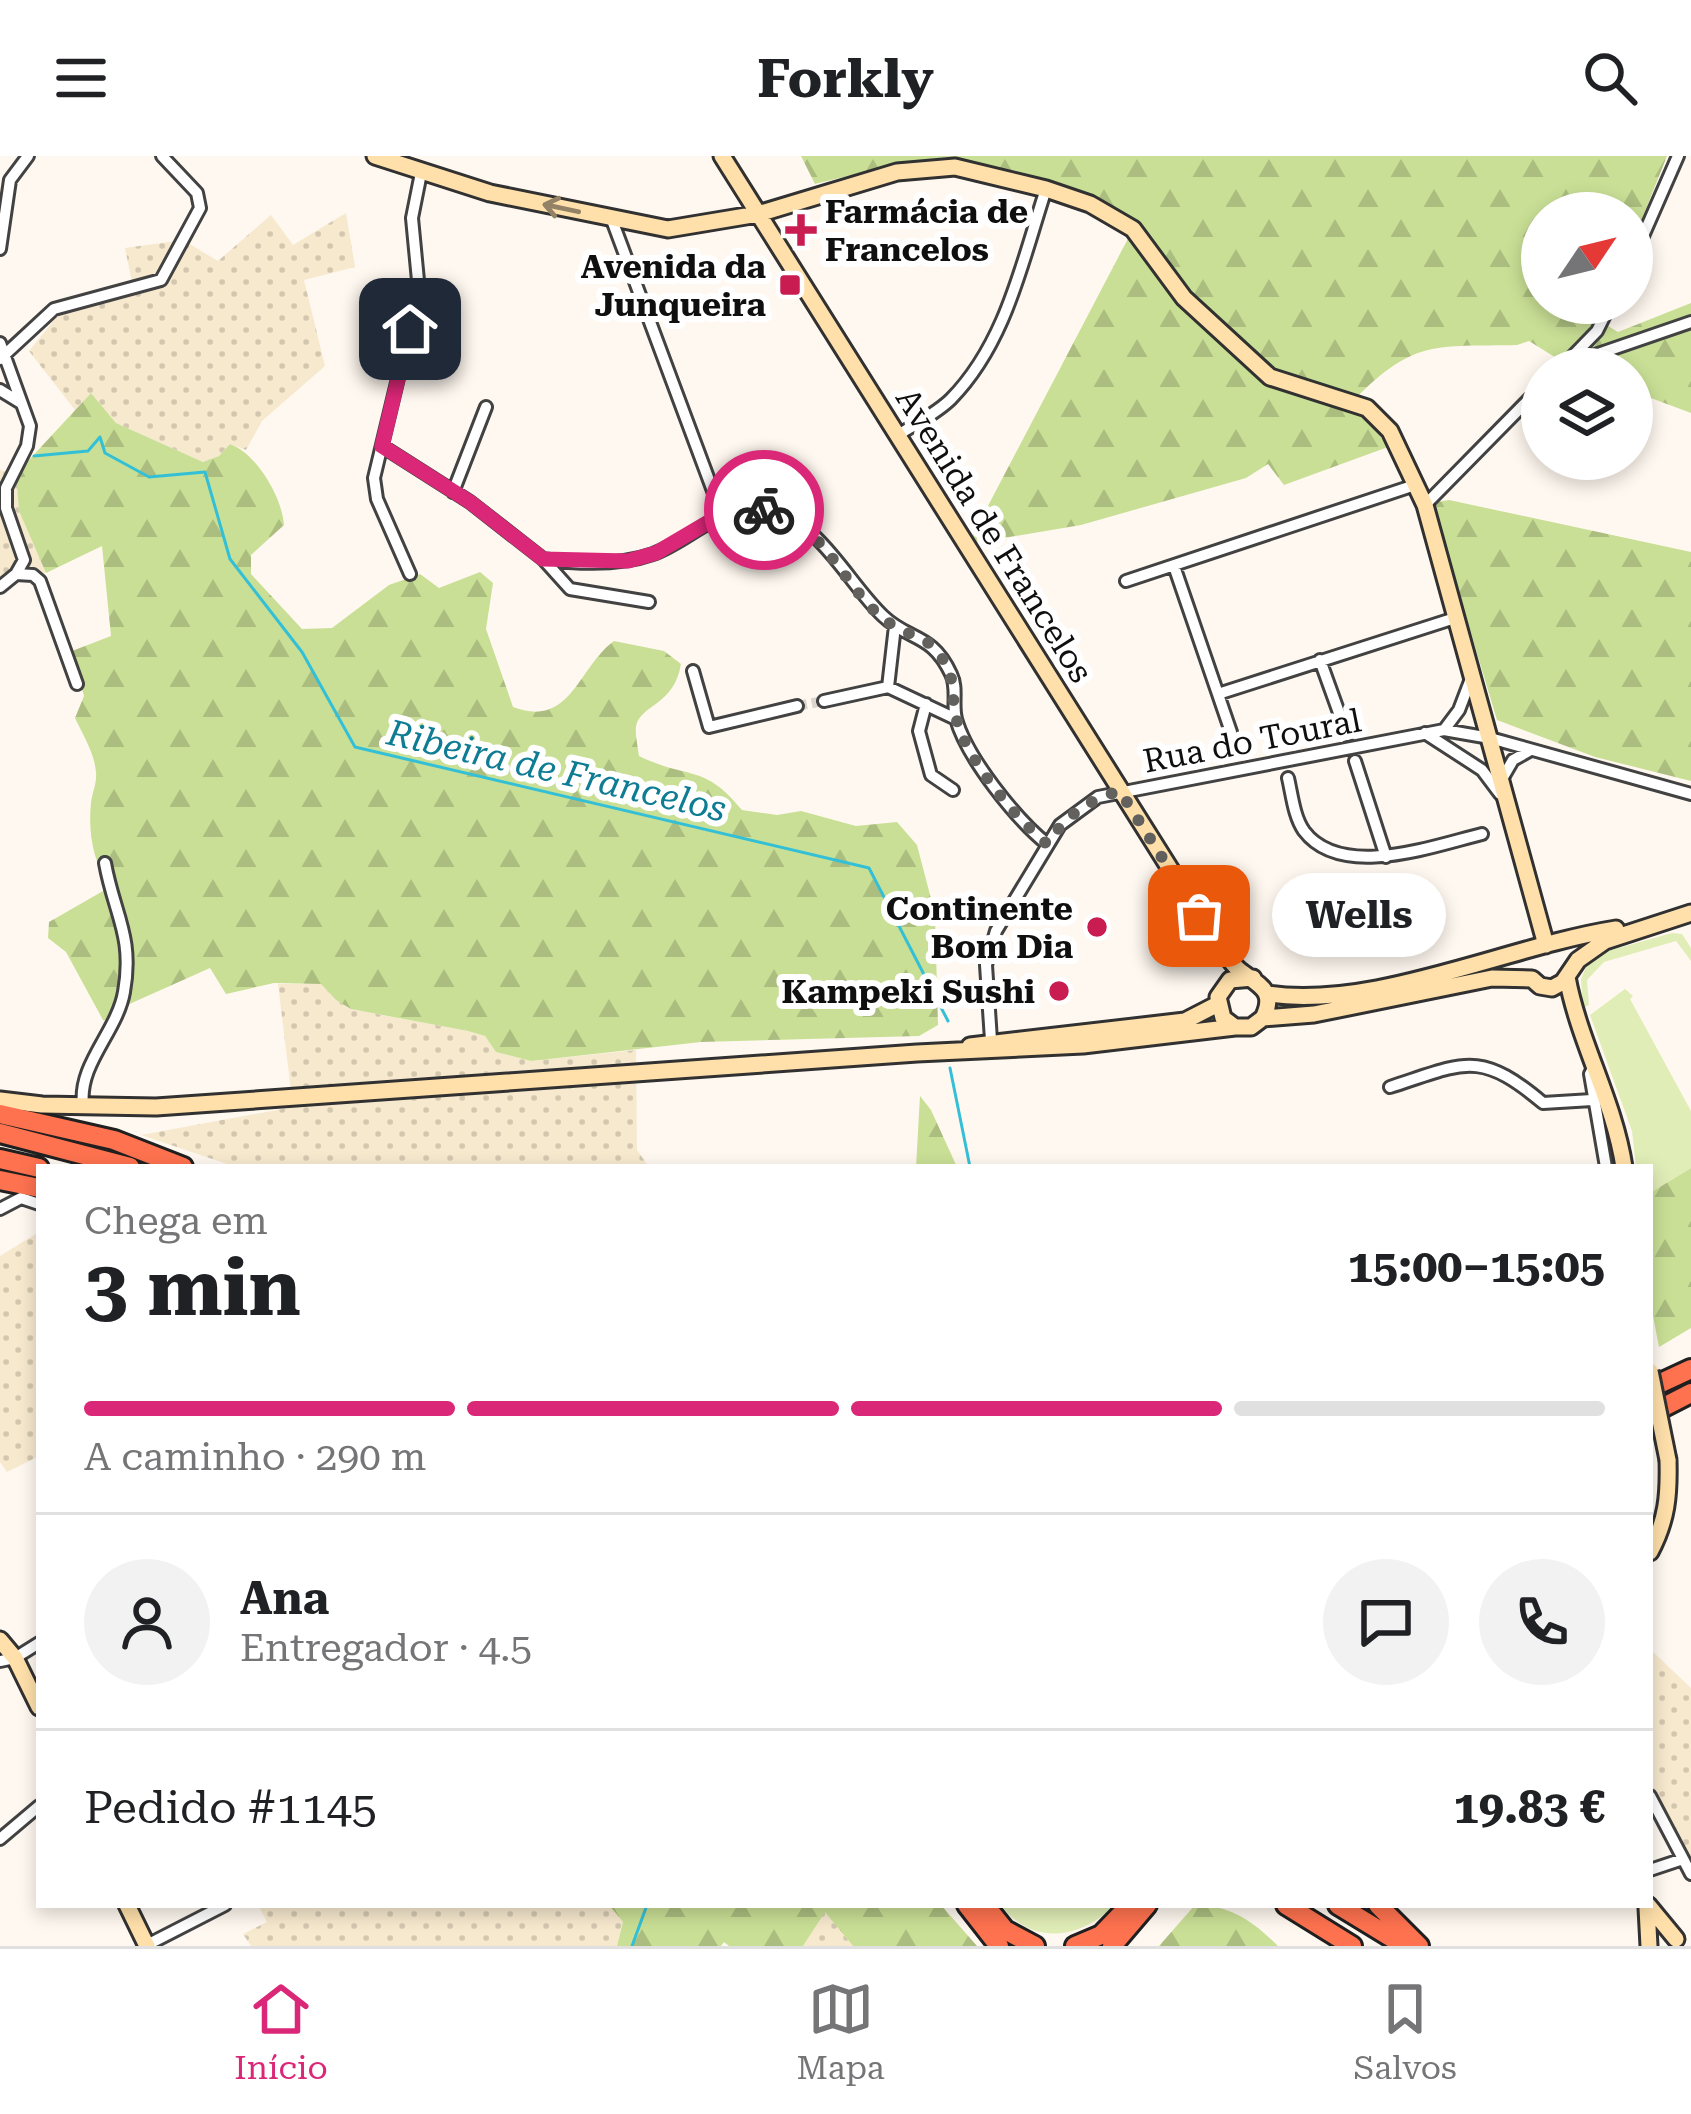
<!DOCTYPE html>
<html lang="pt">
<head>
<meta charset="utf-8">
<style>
	body { margin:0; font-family:"Roboto Serif",serif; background:#f2f2f2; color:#202124; height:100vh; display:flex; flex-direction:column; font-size:45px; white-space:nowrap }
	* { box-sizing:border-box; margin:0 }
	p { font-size:39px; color:#757577 }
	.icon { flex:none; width:66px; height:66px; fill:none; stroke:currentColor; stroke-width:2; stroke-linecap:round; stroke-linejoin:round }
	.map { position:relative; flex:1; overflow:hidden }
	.side { position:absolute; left:36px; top:1008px; width:1617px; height:744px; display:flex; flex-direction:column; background:#fff; border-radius:0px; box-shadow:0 6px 18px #0003 }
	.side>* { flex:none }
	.needle { width:78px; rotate:55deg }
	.controls { position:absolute; left:1521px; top:36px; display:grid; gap:24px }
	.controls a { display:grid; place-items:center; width:132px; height:132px; border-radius:50%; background:#fff; box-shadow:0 6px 18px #0003; font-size:60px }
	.pin { position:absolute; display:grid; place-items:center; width:102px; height:102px; color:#fff; margin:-51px; border-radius:24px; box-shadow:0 6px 18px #0006 }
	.courier { position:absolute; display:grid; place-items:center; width:120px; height:120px; margin:-60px; border:9px solid #db2777; border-radius:50%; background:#fff; color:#222; box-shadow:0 3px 15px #0007 }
	.bubble { position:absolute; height:84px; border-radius:42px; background:#fff; box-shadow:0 6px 18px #0003; font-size:39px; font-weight:700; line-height:84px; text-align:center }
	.overview em { font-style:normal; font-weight:700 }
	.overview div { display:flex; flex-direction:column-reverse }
	.overview { display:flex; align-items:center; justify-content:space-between; height:204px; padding:0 48px }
	h1 { font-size:78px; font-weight:700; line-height:90px }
	.bar { display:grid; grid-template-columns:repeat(4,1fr); gap:18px 12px; align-content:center; height:144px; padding:0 48px }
	.bar i { height:15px; border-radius:9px; background:#e0e0e0 }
	.bar .selected { background:#db2777 }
	.bar p { grid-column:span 4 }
	.line { display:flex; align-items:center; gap:30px; padding:0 48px; border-top:3px solid #e0e0e0 }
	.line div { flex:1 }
	.round { display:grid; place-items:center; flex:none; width:126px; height:126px; border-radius:63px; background:#f2f2f2 }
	header { display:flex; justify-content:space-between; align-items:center; height:156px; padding:0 48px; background:#fff; font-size:54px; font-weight:700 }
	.tabs { display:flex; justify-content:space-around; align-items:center; height:168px; border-top:3px solid #e0e0e0; background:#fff; font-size:33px; color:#757577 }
	.tabs a { display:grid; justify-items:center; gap:6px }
	.tabs .selected { color:#db2777 }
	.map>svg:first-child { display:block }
	.farmland { fill:url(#farmland-dots) }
	.grass { fill:#e1edb7 }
	.forest { fill:url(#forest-firs) }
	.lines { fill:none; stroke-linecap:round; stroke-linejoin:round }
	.stream { stroke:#33c0d7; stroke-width:3 }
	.street-tunnel { stroke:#dbd5ce; stroke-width:10; stroke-dasharray:10 5; stroke-linecap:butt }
	.street-casing { stroke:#424242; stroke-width:16 }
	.secondary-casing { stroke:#313131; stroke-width:21 }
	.highway-casing { stroke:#202020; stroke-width:24 }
	.street { stroke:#fff; stroke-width:10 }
	.secondary { stroke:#ffe0ab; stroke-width:15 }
	.highway { stroke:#fe724f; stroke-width:18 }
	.secondary-bridge-casing { stroke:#313131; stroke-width:21; stroke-linecap:butt }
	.secondary-bridge { stroke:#ffe0ab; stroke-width:15 }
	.oneway { stroke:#938265 }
	.done { stroke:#63615e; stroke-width:12; stroke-dasharray:0 21.6 }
	.route { stroke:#db2777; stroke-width:15 }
	.poi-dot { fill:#c91c51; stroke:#fff; stroke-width:4.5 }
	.labels { text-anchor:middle; stroke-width:12; stroke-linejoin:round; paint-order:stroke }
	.poi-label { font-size:33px; font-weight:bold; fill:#0f0f0f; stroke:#fff; text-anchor:end }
	.street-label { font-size:33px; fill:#0f0f0f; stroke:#fff }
	.water-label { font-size:36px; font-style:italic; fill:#0e7c93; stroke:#fff }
</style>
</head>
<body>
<header><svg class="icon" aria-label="menu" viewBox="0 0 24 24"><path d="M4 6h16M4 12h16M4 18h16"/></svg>Forkly<svg class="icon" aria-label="search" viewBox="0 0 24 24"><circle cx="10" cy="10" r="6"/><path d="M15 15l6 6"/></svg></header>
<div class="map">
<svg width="1691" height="1790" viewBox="0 0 1691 1790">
	<defs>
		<pattern id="farmland-dots" width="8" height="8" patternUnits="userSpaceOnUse" patternTransform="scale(3)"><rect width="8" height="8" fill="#f7e9ce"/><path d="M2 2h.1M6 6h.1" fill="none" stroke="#d3c7b0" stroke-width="1.8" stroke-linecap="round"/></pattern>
		<pattern id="forest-firs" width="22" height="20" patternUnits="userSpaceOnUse" patternTransform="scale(3)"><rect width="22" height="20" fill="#c9df95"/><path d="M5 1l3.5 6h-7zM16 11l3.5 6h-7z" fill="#abbe7f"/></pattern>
	</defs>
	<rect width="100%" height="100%" fill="#fff8f0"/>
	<!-- farmland -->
	<path class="farmland" d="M 346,57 L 355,111 L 304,124 L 325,210 L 262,265 L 246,294 L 230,288 L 219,300 L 203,306 L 116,267 L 91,237 L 75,254 L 29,195 L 55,163 L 75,148 L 134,136 L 125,92 L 183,84 L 218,105 L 271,59 L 293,89 Z
		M 0,314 L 16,318 L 19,355 L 46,417 L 0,421 Z
		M 278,828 L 321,828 L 336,844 L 351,853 L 468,875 L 485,880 L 496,896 L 531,905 L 636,894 L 637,994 L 649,1011 L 236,1011 L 141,979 L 293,951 Z
		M 39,1076 L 39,1300 L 7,1316 L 0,1306 L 0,1100 Z
		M 1651,1494 L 1691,1532 L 1691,1704 L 1666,1676 L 1650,1623 Z
		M 258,1749 L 609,1749 L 623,1766 L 617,1790 L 251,1790 L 243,1778 L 267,1766 Z
		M 825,1755 L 853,1790 L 803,1790 Z"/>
	<!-- grass -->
	<path class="grass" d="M 1672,777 L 1682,778 L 1691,792 L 1691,805 L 1676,785 L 1604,806 L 1587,824 L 1589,849 L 1583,852 L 1581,823 L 1587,809 L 1608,795 Z
		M 1625,833 L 1633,840 L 1630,843 L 1691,955 L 1691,1012 L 1650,1037 L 1650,1011 L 1636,1011 L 1632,975 L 1590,859 Z
		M 1001,1749 L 1114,1749 C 1081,1784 1031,1790 1001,1749 Z"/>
	<!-- forest -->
	<path class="forest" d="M 801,0 L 1667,0 L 1632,88 L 1632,57 L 1542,57 L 1542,147 L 1588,147 L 1582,154 L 1618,176 L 1691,147 L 1691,257 L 1632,235 L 1632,213 L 1574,213 L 1529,185 L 1517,189 C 1436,191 1415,182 1354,244 L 1388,291 L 1284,329 L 1268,308 L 1246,322 L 1081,369 L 968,388 L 1132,75 C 1095,22 1036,29 980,12 C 972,9 963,2 954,1 C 927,0 844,21 815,28 Z
		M 91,237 L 116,267 L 203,306 L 219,300 L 230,288 C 257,298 282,341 284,369 L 251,399 L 251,418 L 302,473 L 332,472 L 389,429 L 420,418 L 439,432 L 480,416 L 493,427 L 486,473 L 513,551 C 571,573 578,511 614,485 L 664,495 L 681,508 C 674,550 641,548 636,570 C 635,578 638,592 639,600 C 688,624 704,607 742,654 L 777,659 L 801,655 L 856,670 L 897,666 L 917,689 L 935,758 L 938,869 L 919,880 L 701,886 L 531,905 L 496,896 L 485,880 L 468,875 L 351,853 L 336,844 L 321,828 L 274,827 L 226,838 L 210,812 L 125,850 L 114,866 L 103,864 L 66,796 L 48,782 L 49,766 L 110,731 C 93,706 88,677 91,647 C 92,637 97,627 96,617 C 95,598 83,579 75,562 L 84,540 L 72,495 L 111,480 L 102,390 L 46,417 L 19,355 L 16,318 Z
		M 1449,344 L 1691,396 L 1691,625 L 1595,601 L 1497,564 L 1432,347 Z
		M 920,940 L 931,954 L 957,1011 L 916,1011 Z
		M 1691,1012 L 1691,1172 L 1659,1191 L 1650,1144 L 1650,1037 Z
		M 609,1749 L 941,1749 L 977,1790 L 853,1790 L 825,1756 L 803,1790 L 729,1790 L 724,1786 L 721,1790 L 617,1790 L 623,1766 Z
		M 1195,1749 C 1230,1749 1253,1765 1278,1790 L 1159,1790 Z"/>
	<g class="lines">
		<!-- stream -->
		<path class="stream" d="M 34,300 L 88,295 L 100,281 L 105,297 L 149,321 L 205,316 L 230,403 L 302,496 L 355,591 L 869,712 L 948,865
			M 950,912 L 970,1011
			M 632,1790 L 647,1749"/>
		<!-- street-tunnel -->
		<path class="street-tunnel" d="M 797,550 L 824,545"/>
		<!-- street casing -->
		<g class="street-casing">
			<path id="street" d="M 612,64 L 722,359
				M 0,93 L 10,24 L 28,0
				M 1632,105 L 1678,0
				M 0,187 L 30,270 L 27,290 L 6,332 L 6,352 L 24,404 L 16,418 L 0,431
				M 0,203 L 54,153 L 161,124 L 200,52 L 197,37 L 162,0
				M 1567,206 L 1597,175 L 1611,147
				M 1563,210 L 1691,166
				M 0,234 L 21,247
				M 897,280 C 914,268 936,258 951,243 C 1006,187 1022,106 1046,33
				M 382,290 L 470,346 L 543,403 L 570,433 L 649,446
				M 453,336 L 486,251
				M 1425,349 L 1542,230
				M 543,403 C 578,408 619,410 653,398 C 692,384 724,343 771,355 C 821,367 848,427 883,460 C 909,485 932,477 951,518 C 958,532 952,548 956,563 C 967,602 1016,663 1047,688
				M 1174,410 L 1231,576
				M 16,418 L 33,419 L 40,425 L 77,528
				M 410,418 L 377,343 L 374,322 L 419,135 L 412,62 L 421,17
				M 1126,425 L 1415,329
				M 895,470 L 888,531 L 956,563
				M 1320,504 L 1347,579
				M 693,515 L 709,571 L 797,550
				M 1218,538 L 1455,462
				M 824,545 L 888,531
				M 926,548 L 919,575 L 931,619 L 953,634
				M 1444,574 L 1459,554 L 1472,520
				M 1425,577 L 1482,614 L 1500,638
				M 1355,605 L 1386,701
				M 1288,622 C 1292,639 1294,661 1304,675 C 1341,724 1433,690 1482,678
				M 1502,623 L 1513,604 L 1529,595
				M 991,884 L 986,809 L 996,775 L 1060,669 L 1098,641 L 1444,574 L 1490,582 L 1691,638
				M 1595,909 L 1590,918 L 1606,1011
				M 1390,931 C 1464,907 1479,893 1543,947 L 1592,944
				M 83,949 C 78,908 117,876 124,836 C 134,780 114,758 105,707
				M 0,1053 L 21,1042 L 39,1048
				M 0,1505 L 15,1502 L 39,1487
				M 1650,1640 L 1691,1718
				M 0,1683 L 39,1650
				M 1650,1714 L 1683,1703
				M 147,1789 L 225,1749"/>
		</g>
		<!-- secondary casing -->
		<g class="secondary-casing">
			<path id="secondary" d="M 375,0 L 490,37 L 668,73 L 758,58 L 897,16 L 955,11 L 1046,33 L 1090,48 L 1133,73 L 1184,142 L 1270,221 L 1367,252 L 1390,275 L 1425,349 L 1546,789
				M 722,0 L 1218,789 C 1225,797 1231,807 1239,814 C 1258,829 1277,834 1263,862
				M 1567,821 C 1579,886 1614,945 1624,1011
				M 1253,822 L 1230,824 L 1218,841 L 1223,862 L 1235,871 L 1251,871 L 1263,862 L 1314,858 L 1492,822 L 1532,823 L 1540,830 L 1552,832 L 1563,826 L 1578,804 L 1605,785 L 1691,757
				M 1268,838 C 1374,854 1508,790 1616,773
				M 970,890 L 1185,865 L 1218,848
				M 0,944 L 42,949 L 156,951 L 917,897 L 1083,889 L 1235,871
				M 1650,1396 C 1667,1364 1669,1339 1668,1304
				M 0,1484 L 15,1502 L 39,1551
				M 127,1749 L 147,1790
				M 1648,1749 L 1676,1783
				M 1647,1752 L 1649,1790"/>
		</g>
		<!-- highway casing -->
		<g class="highway-casing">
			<path id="highway" d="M 0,958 L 114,984 L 183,1011
				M 0,977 L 130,1011
				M 0,1003 L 39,1012
				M 0,1024 L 39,1032
				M 1650,1232 L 1691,1213
				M 1650,1258 L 1691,1237
				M 967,1749 L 999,1790
				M 985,1749 L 1005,1774 L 1035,1790
				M 1286,1749 L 1352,1790
				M 1338,1749 L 1405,1790
				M 1378,1749 L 1419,1790
				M 1075,1790 L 1101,1779 L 1130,1749
				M 1112,1790 L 1147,1749"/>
		</g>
		<!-- street -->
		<use href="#street" class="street"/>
		<!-- secondary -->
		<use href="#secondary" class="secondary"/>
		<!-- highway -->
		<use href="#highway" class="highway"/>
		<!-- secondary-bridge casing -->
		<g class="secondary-bridge-casing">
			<path id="secondary-bridge" d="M 1650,1215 L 1668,1304"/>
		</g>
		<!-- secondary-bridge -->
		<use href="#secondary-bridge" class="secondary-bridge"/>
	</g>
	<!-- one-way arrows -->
	<defs><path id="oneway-shaft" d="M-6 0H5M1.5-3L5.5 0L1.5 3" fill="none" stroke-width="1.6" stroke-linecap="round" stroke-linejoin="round" transform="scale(3)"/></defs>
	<use class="oneway" href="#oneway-shaft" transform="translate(561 52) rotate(-168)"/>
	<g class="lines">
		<!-- done -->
		<path class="done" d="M 764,354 C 829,366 844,440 894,470 C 911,480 928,481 940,499 C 957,524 950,534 956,561 C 965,602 1015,662 1047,688 C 1066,660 1087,644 1120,635 L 1199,760"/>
		<!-- route -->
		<path class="route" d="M 410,173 L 382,290 L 470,346 L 543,403 L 628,405 L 656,397 L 722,358 L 764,354"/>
	</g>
	<!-- markers -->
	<g class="poi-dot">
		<path d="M795 56h12v12h12v12h-12v12h-12v-12h-12v-12h12z"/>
		<rect x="778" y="117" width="24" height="24" rx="6"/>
		<circle cx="1097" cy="771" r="12"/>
		<circle cx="1059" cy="835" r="12"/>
	</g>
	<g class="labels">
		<!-- poi labels -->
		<g class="poi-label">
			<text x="825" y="67" text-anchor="start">Farmácia de<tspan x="825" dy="38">Francelos</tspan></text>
			<text x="766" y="122">Avenida da<tspan x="766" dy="38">Junqueira</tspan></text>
			<text x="1073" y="764">Continente<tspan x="1073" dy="38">Bom Dia</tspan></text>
			<text x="1035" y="847">Kampeki Sushi</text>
		</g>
		<!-- street labels -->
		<g class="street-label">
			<text transform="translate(995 379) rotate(58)" y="12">Avenida de Francelos</text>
			<text transform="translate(1252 584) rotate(-11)" y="12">Rua do Toural</text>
		</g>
		<!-- water labels -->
		<g class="water-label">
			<text transform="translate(557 614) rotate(13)" y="13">Ribeira de Francelos</text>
		</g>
	</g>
</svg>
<div class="controls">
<a><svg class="needle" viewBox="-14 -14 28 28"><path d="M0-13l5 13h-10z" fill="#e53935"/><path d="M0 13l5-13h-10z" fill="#757577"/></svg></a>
<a><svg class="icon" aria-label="layers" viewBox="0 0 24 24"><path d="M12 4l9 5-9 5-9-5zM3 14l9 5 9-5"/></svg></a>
</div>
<div class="pin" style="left:1199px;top:760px;background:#ea580c"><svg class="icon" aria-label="bag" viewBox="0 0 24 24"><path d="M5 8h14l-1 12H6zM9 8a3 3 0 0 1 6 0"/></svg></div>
<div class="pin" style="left:410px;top:173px;background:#1f2937"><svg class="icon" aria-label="home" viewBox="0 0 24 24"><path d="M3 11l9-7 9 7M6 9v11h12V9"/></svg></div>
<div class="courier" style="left:764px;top:354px"><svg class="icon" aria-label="bike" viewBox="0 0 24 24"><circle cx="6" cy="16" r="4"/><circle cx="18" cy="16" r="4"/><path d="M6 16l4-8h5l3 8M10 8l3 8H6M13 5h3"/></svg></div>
<div class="bubble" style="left:1272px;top:717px;width:174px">Wells</div>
<section class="side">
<div class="overview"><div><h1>3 min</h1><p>Chega em</p></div><em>15:00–15:05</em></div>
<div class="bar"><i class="selected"></i><i class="selected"></i><i class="selected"></i><i></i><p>A caminho · 290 m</p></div>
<div class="line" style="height:216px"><a class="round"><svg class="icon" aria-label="person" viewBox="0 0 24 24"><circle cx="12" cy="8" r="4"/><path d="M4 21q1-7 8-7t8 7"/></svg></a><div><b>Ana</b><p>Entregador · 4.5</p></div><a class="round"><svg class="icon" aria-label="chat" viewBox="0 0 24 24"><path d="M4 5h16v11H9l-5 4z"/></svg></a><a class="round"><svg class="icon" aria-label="phone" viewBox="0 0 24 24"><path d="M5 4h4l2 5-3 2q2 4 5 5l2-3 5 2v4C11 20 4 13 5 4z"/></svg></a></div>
<div class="line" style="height:156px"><div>Pedido #1145</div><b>19.83 €</b></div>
</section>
</div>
<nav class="tabs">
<a class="selected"><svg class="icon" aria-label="home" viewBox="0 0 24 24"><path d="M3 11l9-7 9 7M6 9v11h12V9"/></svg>Início</a>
<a><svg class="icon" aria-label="map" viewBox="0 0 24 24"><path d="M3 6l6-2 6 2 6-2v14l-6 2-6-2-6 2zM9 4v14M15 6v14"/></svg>Mapa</a>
<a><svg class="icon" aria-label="saved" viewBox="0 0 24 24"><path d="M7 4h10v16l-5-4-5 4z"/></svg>Salvos</a>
</nav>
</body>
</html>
